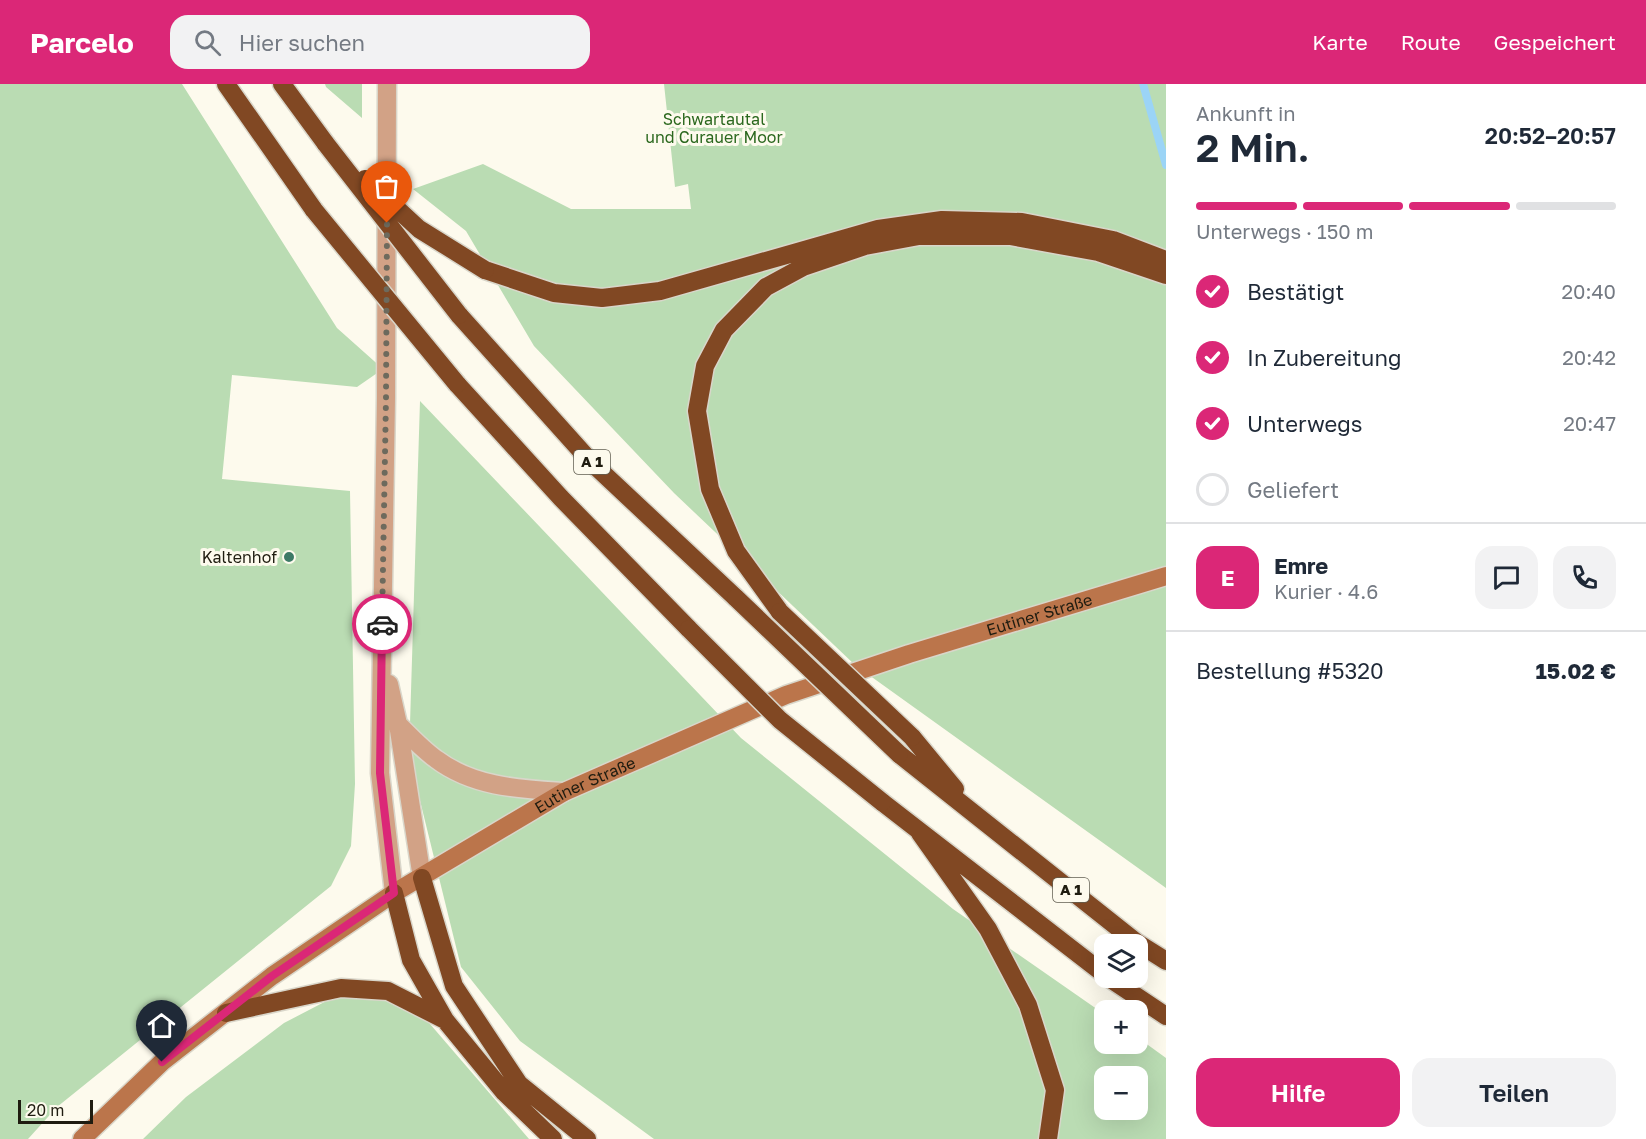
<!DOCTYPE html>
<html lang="de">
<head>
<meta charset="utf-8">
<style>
	body { margin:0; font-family:"Golos Text",sans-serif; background:#f2f2f3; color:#1f2937; height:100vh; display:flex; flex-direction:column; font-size:22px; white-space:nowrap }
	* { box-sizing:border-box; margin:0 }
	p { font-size:20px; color:#747a83 }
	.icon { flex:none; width:33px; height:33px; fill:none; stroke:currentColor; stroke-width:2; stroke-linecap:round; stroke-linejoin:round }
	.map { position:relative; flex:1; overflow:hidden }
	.panel { display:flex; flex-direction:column; background:#fff; width:480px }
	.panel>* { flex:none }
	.fabs { position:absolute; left:1094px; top:850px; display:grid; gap:12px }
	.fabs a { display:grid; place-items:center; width:54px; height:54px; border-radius:12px; background:#fff; box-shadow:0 6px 24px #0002; font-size:30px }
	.scale { position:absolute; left:18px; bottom:15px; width:75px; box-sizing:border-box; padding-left:6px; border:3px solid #1f1c10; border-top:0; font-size:16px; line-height:21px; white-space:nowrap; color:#1f1c10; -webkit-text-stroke:4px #fdfaed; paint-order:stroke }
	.pin { position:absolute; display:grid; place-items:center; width:51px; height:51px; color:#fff; margin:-62px -26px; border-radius:50% 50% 50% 0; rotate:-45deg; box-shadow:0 0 6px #0007 }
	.pin .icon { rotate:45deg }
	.courier { position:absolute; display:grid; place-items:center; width:60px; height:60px; margin:-30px; border:4px solid #db2777; border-radius:50%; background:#fff; color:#222; box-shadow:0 2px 8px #0007 }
	.overview em { font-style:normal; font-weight:600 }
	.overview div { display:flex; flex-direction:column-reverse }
	.overview { display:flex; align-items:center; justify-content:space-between; height:102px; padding:0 30px }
	h1 { font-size:39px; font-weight:600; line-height:45px }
	.bar { display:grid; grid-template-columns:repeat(4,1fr); gap:9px 6px; align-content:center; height:72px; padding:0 30px }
	.bar i { height:8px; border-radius:4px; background:#e0e1e3 }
	.bar .current { background:#db2777 }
	.bar p { grid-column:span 4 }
	.line { display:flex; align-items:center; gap:15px; padding:0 30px; border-top:2px solid #e0e1e3 }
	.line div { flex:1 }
	.round { display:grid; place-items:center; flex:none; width:63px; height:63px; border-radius:18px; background:#f2f2f3 }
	ol { padding:0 30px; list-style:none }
	li { display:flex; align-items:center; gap:18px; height:66px }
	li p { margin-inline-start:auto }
	li .icon { padding:6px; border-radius:50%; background:#db2777; color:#fff; stroke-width:4 }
	li:last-child { color:#747a83 }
	li i { width:33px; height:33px; border:3px solid #e0e1e3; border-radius:50% }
	.button { display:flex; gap:12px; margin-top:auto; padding:12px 30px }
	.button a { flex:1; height:69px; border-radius:18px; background:#db2777; color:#fff; font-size:24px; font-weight:600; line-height:69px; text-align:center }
	.button a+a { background:#f2f2f3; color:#1f2937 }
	header { display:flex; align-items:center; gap:36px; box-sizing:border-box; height:84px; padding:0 30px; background:#db2777; color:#fff }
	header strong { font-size:28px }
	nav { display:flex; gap:33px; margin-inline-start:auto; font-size:21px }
	.search { width:420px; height:54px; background:#f2f2f3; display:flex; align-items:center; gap:15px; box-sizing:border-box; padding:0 21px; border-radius:18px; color:#747a83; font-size:22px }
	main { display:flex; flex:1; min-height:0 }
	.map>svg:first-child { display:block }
	.green { fill:#badcb3; fill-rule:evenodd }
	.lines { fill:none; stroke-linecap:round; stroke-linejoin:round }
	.stream { stroke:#9bd4f6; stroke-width:8 }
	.tertiary-casing { stroke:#d9d6ca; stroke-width:21 }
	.secondary-casing { stroke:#d9d6ca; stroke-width:21 }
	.motorway-casing { stroke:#d9d6ca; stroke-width:21 }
	.tertiary { stroke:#d2a286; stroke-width:18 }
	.secondary { stroke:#bb754b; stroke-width:18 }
	.motorway { stroke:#814823; stroke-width:18 }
	.motorway-bridge-casing { stroke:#d9d6ca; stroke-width:21; stroke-linecap:butt }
	.motorway-bridge { stroke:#814823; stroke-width:18 }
	.done { stroke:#6d6a5d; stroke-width:6; stroke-dasharray:0 10.8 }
	.route { stroke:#db2777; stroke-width:8 }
	.poi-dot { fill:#3d7a66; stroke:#fdfaed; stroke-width:2 }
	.labels { text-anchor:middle; stroke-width:6; stroke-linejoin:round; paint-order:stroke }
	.shield { fill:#fdfaed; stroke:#625f52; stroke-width:1.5 }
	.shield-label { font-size:15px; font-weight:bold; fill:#1f1c10 }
	.park-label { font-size:16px; fill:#2b681e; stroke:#fdfaed }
	.poi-label { font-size:16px; fill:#1f1c10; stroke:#fdfaed; text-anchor:end }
	.street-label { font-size:16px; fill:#1f1c10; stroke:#fdfaed }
</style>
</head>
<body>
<header>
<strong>Parcelo</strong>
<div class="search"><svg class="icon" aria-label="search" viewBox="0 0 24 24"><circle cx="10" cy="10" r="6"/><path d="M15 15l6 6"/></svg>Hier suchen</div>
<nav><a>Karte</a><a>Route</a><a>Gespeichert</a></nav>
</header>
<main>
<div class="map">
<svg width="1166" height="1055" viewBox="0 0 1166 1055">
	<rect width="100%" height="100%" fill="#fdfaed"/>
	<!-- green -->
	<path class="green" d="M 0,0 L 182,0 L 337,244 L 383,285 L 357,303 L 232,291 L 222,395 L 350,407 L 355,700 L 351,762 L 331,802 L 57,1023 L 28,1055 L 0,1055 Z
		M 325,0 L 362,0 L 362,34 L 326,3 Z
		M 664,0 L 1166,0 L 1166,804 L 855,581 L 674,409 L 534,262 L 466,147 L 413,105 L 483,80 L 571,125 L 691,125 L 688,100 L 675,103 Z
		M 420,317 L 741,654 L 953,825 L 1104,930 L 1104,960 L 1137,960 L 1137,953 L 1166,974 L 1166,1055 L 654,1055 L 520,957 L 461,883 L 409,672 ZM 1104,993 L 1137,993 L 1137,1026 L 1104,1026 Z
		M 334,913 L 380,914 L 424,933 L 529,1055 L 143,1055 L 186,1013 L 284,939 Z"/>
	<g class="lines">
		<!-- stream -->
		<path class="stream" d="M 1143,0 L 1166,81"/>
		<!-- tertiary casing -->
		<g class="tertiary-casing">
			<path id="tertiary" d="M 387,0 L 386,314 L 380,689 L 394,809
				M 389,600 L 398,640 L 422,794
				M 398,640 C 410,652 422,665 436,675 C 473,703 519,705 564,708"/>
		</g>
		<!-- secondary casing -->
		<g class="secondary-casing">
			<g id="secondary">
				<path id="s1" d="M 82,1055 L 162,978 L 272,892 L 394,809 L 564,708 L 786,611 L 909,570 L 1166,492"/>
			</g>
		</g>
		<!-- motorway casing -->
		<g class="motorway-casing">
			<path id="motorway" d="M 226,0 L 314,126
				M 282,0 L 326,60
				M 485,186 L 554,209 L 602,214 L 660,207 L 878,145 L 942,136 L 1022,138 L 1113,156 L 1166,176
				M 459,231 L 591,378 L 736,514
				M 457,300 L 561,414 L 689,545
				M 780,528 L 736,467 L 710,405 L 697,327 L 705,282 L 724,246 L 766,203 L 803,183 L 865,162 L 919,152 L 1010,152 L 1098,168 L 1166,191
				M 912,653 L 955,705
				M 899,670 L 1136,858 L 1166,877
				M 882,718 L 1104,890
				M 920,749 L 988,845 L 1028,921 L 1055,1006 L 1048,1055
				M 422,794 L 454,902 L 519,1000 L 587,1055
				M 394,809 L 411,876 L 445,936 L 504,1008 L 553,1055
				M 1109,894 L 1166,932
				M 226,929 L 341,904 L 388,907 L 445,936"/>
		</g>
		<!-- tertiary -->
		<use href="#tertiary" class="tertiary"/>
		<!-- secondary -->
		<use href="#secondary" class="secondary"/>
		<!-- motorway -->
		<use href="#motorway" class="motorway"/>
		<!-- motorway-bridge casing -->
		<g class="motorway-bridge-casing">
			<path id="motorway-bridge" d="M 326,60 L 459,231
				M 365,95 L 419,145 L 485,186
				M 314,126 L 457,300
				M 736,514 L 899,670
				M 780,528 L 912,653
				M 689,545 L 780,636 L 882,718"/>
		</g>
		<!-- motorway-bridge -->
		<use href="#motorway-bridge" class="motorway-bridge"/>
	</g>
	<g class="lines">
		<!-- done -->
		<path class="done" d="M 382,540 L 386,314 L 387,139"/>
		<!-- route -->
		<path class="route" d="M 162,978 L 272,892 L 394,809 L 380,689 L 382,540"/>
	</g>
	<!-- markers -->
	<circle class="poi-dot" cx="289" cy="473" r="6"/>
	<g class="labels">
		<!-- shield labels -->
		<g class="shield">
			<rect x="574" y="366" width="36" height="24" rx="4.5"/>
			<rect x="1053" y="794" width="36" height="24" rx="4.5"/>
		</g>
		<g class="shield-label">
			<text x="592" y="383">A 1</text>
			<text x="1071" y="811">A 1</text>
		</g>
		<!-- park labels -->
		<g class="park-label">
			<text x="714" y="41">Schwartautal<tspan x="714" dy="18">und Curauer Moor</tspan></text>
		</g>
		<!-- poi labels -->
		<g class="poi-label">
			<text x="277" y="479">Kaltenhof</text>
		</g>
		<!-- street labels -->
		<g class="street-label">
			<text dy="6" stroke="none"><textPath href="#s1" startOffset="1104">Eutiner Straße</textPath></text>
			<text dy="6" stroke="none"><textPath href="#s1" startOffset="618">Eutiner Straße</textPath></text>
		</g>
	</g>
</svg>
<div class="fabs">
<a><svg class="icon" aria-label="layers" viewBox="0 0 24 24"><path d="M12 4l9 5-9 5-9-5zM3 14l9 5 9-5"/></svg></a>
<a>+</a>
<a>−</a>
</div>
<div class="scale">20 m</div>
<div class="pin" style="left:387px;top:139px;background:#ea580c"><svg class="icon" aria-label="bag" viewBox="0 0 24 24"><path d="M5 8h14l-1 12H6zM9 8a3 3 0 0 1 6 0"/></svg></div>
<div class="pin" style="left:162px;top:978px;background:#1f2937"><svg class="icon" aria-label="home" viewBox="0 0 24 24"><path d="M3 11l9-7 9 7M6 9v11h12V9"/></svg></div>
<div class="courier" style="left:382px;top:540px"><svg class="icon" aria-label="car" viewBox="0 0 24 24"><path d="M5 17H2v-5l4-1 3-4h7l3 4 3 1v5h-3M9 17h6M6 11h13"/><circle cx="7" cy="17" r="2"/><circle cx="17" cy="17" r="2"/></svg></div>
</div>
<section class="panel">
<div class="overview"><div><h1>2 Min.</h1><p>Ankunft in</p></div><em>20:52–20:57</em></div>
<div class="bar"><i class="current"></i><i class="current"></i><i class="current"></i><i></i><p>Unterwegs · 150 m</p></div>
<ol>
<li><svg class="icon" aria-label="check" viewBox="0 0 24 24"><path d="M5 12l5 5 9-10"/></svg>Bestätigt<p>20:40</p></li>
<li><svg class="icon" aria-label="check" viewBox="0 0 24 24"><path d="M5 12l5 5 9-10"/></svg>In Zubereitung<p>20:42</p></li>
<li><svg class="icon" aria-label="check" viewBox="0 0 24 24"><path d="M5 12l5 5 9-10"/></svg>Unterwegs<p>20:47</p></li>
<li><i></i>Geliefert</li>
</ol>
<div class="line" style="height:108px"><b class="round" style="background:#db2777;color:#fff">E</b><div><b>Emre</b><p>Kurier · 4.6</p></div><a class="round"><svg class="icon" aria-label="chat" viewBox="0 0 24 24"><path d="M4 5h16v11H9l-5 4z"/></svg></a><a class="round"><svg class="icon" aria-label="phone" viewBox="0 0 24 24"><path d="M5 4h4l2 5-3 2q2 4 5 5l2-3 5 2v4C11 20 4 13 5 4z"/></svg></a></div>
<div class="line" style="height:78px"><div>Bestellung #5320</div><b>15.02 €</b></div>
<div class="button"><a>Hilfe</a><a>Teilen</a></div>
</section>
</main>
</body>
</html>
